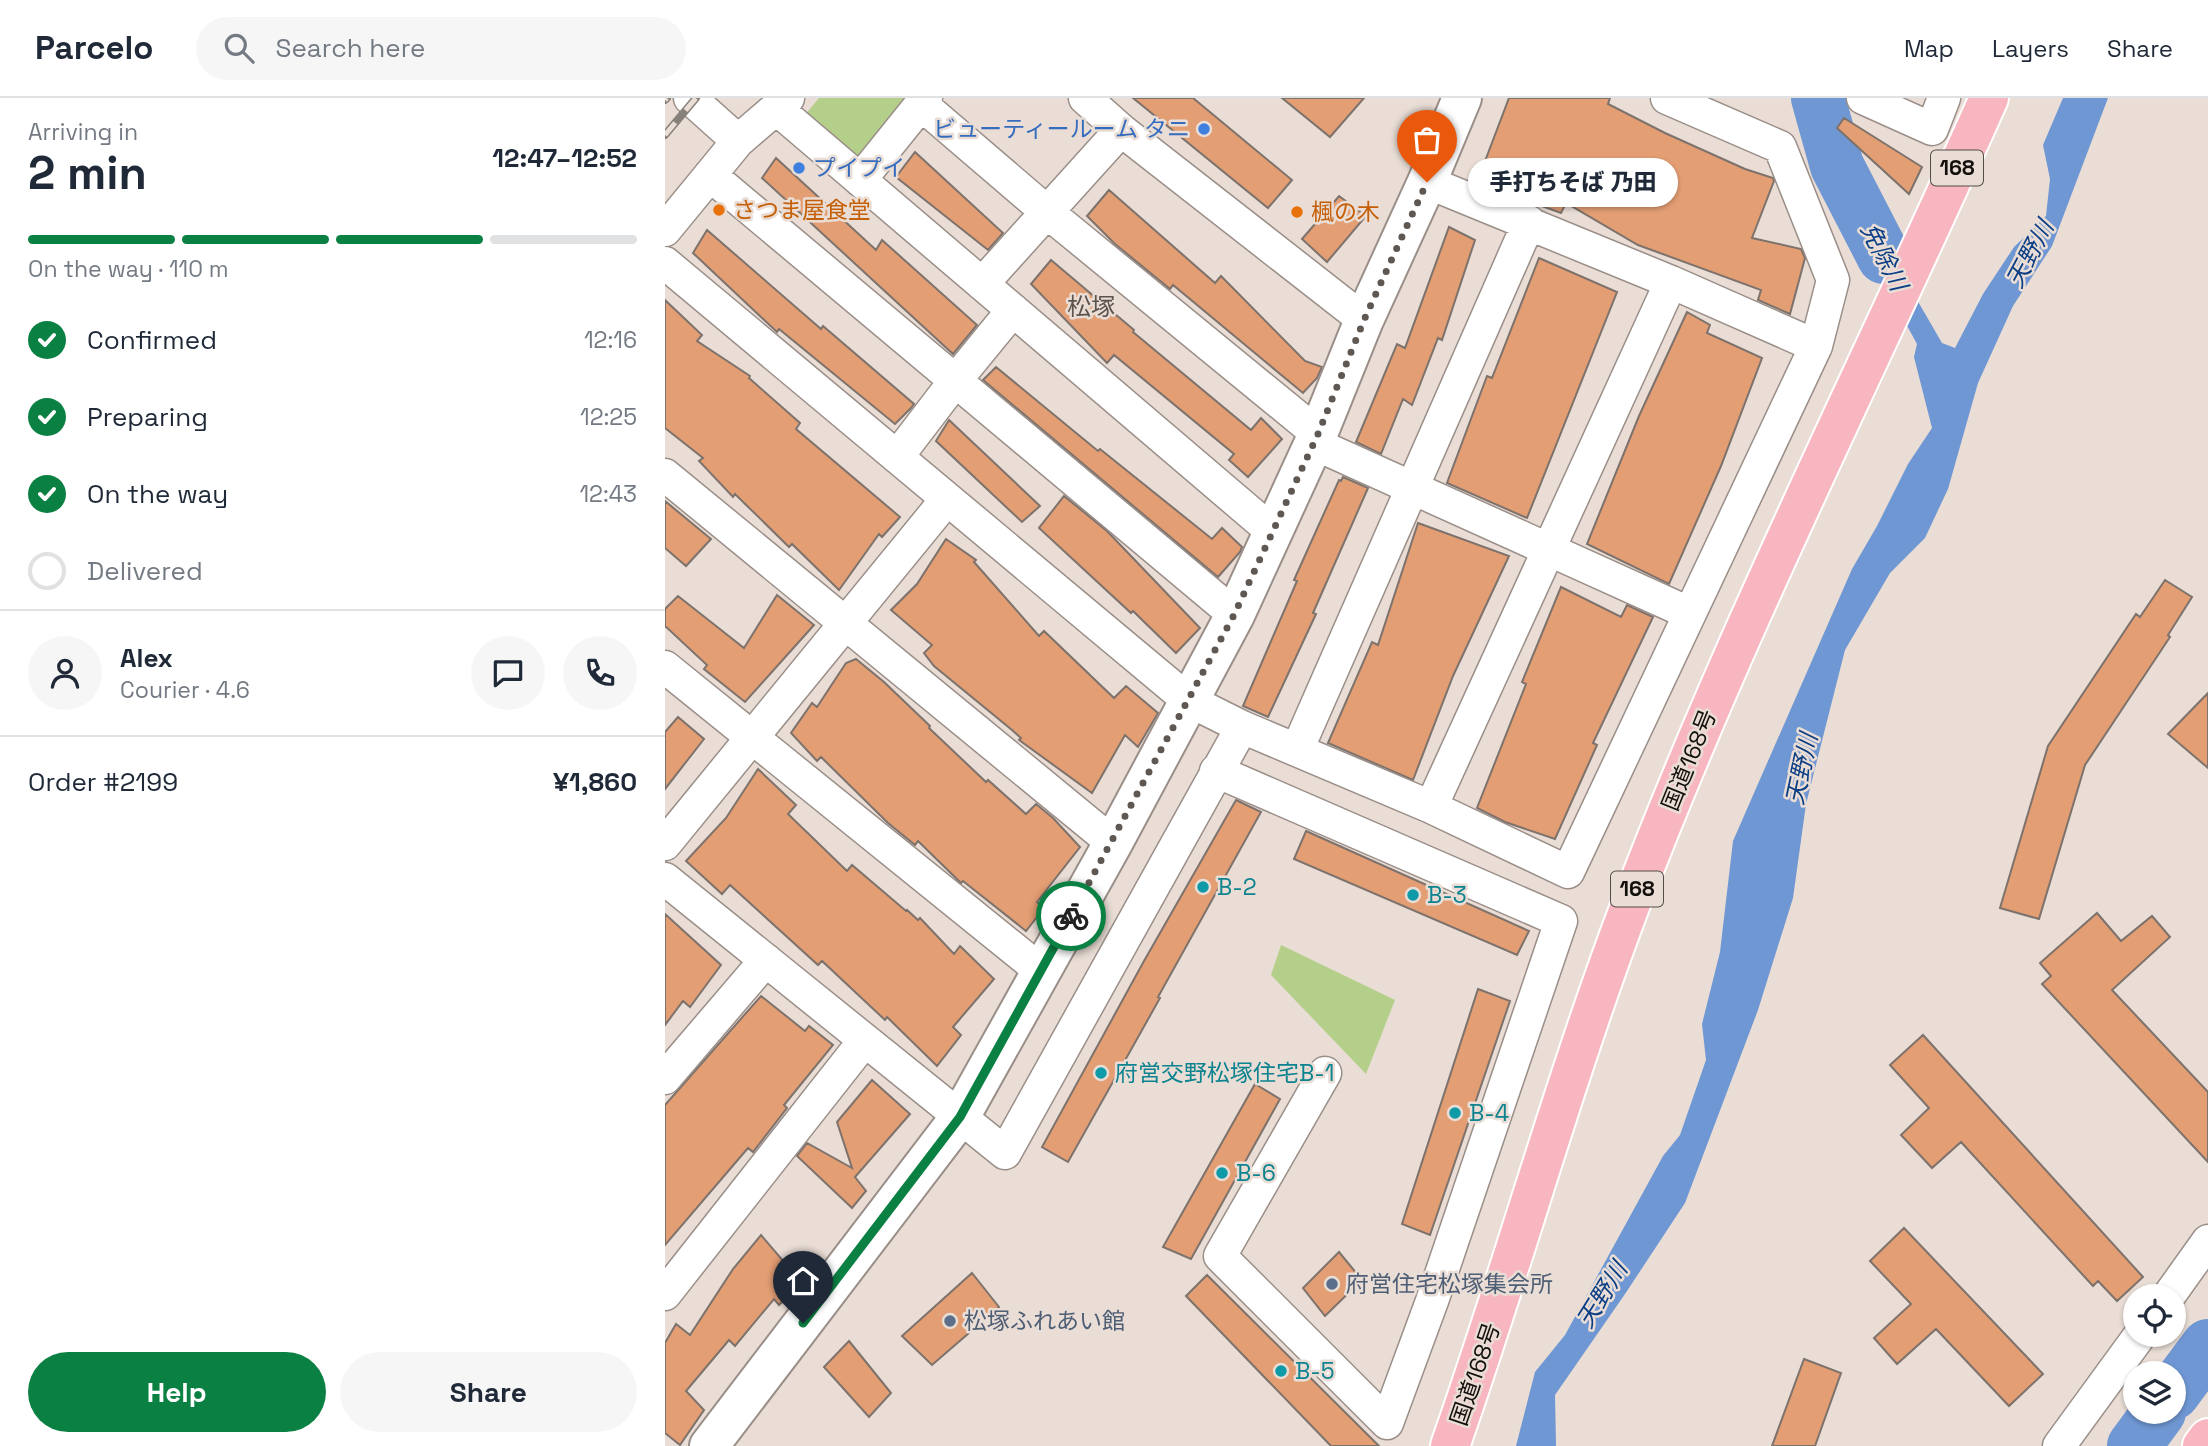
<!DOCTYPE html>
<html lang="en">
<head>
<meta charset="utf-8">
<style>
	body { margin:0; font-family:"Space Grotesk","Noto Sans JP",sans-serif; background:#f6f6f7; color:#1f2937; height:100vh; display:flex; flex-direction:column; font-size:26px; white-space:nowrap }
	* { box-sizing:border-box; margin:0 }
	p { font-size:23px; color:#747a83 }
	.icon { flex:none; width:38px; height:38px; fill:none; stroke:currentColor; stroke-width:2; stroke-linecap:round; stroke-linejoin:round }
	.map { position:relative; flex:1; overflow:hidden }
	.panel { display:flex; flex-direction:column; background:#fff; width:665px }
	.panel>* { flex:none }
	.controls { position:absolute; left:1458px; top:1186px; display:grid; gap:14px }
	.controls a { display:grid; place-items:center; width:63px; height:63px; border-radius:50%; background:#fff; box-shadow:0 2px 5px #0004; font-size:35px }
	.pin { position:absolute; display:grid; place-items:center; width:60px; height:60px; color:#fff; margin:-72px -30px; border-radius:50% 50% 50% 0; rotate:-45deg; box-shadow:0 0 7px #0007 }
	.pin .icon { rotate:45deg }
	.courier { position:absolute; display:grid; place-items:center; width:70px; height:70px; margin:-35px; border:5px solid #0b8043; border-radius:50%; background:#fff; color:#222; box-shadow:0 2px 9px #0007 }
	.bubble { position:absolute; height:49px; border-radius:24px; background:#fff; box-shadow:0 2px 5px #0004; font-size:23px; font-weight:800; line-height:49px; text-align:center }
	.headline em { font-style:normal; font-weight:800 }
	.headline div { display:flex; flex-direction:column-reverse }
	.headline { display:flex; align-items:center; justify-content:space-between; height:119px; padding:0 28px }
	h1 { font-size:46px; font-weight:800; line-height:52px }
	.bar { display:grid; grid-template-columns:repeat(4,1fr); gap:10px 7px; align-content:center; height:84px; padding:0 28px }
	.bar i { height:9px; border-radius:5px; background:#e0e1e3 }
	.bar .active { background:#0b8043 }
	.bar p { grid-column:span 4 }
	.line { display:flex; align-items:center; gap:18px; padding:0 28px; border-top:2px solid #e0e1e3 }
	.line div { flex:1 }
	.round { display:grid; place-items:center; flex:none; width:74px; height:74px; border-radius:37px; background:#f6f6f7 }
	ol { padding:0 28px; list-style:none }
	li { display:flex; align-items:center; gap:21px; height:77px }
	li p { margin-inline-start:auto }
	li .icon { padding:7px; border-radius:50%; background:#0b8043; color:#fff; stroke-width:4 }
	li:last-child { color:#747a83 }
	li i { width:38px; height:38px; border:4px solid #e0e1e3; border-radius:50% }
	.action { display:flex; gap:14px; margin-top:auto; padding:14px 28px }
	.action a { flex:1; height:80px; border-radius:42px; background:#0b8043; color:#fff; font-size:28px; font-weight:800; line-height:80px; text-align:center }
	.action a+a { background:#f6f6f7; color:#1f2937 }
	header { display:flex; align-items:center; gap:42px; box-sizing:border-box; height:98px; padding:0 35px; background:#fff; border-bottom:2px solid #e0e1e3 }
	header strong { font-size:33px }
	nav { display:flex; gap:38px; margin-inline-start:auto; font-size:24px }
	.search { width:490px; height:63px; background:#f6f6f7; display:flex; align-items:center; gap:18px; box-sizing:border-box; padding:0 24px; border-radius:38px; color:#747a83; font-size:26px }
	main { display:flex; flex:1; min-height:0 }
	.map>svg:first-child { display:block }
	.green { fill:#b4cf8a }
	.water { fill:#6f97d3 }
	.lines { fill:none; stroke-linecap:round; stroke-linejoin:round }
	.river { stroke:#6f97d3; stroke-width:54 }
	.building { fill:#e39e74; stroke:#7d726c; stroke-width:2 }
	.minor-casing { stroke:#9a8e88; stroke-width:35 }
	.tertiary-casing { stroke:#9a8e88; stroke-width:42 }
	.trunk-casing { stroke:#fff; stroke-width:42 }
	.minor { stroke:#fff; stroke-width:32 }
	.tertiary { stroke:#fff; stroke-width:38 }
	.trunk { stroke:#f8b6c0; stroke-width:38 }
	.rail-casing { stroke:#88807a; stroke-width:8 }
	.rail { stroke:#e9ddd5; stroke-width:5; stroke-dasharray:16; stroke-linecap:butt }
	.done { stroke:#5e5752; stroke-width:7; stroke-dasharray:0 12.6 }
	.route { stroke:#0b8043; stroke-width:9 }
	.shop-dot { fill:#3f7fe0; stroke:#e9ddd5; stroke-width:2.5 }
	.food-dot { fill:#e8710a; stroke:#e9ddd5; stroke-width:2.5 }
	.culture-dot { fill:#0f9aa8; stroke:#e9ddd5; stroke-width:2.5 }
	.service-dot { fill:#5c6f8a; stroke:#e9ddd5; stroke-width:2.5 }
	.labels { text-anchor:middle; stroke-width:5; stroke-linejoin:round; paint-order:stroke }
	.shield { fill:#e9ddd5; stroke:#534d48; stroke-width:2 }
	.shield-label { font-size:21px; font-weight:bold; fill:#130f0c }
	.shop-label { font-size:23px; fill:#366cbe; stroke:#e9ddd5; text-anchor:end }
	.food-label { font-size:23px; fill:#c56008; stroke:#e9ddd5; text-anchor:start }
	.street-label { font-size:23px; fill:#130f0c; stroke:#e9ddd5 }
	.culture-label { font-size:23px; fill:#0d838f; stroke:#e9ddd5; text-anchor:start }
	.service-label { font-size:23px; fill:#4e5e75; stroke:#e9ddd5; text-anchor:start }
	.water-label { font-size:24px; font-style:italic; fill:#0b3e85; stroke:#e9ddd5 }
	.neighbourhood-label { font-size:24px; fill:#5d534d; stroke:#e9ddd5 }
</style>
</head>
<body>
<header>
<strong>Parcelo</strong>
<div class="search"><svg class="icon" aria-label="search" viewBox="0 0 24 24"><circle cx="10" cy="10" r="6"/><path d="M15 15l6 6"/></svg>Search here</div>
<nav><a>Map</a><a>Layers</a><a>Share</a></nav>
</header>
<main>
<section class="panel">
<div class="headline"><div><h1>2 min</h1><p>Arriving in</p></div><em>12:47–12:52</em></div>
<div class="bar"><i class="active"></i><i class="active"></i><i class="active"></i><i></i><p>On the way · 110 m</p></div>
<ol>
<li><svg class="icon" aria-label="check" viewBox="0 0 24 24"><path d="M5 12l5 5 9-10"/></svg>Confirmed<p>12:16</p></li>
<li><svg class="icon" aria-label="check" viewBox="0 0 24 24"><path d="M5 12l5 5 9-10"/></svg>Preparing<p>12:25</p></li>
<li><svg class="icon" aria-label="check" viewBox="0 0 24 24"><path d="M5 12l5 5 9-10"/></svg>On the way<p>12:43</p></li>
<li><i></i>Delivered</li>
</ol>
<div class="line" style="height:126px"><a class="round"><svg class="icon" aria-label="person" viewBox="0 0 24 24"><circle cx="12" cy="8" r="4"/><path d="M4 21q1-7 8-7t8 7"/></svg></a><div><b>Alex</b><p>Courier · 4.6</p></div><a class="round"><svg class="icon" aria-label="chat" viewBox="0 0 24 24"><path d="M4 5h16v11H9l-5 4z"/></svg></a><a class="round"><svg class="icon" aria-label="phone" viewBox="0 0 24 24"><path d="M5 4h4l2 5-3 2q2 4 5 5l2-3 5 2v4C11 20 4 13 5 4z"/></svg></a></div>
<div class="line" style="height:91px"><div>Order #2199</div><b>¥1,860</b></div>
<div class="action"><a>Help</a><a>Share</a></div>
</section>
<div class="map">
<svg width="1543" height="1348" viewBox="0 0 1543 1348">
	<rect width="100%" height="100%" fill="#e9ddd5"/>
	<!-- green -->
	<path class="green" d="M 154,0 L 244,0 L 191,62 L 139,18 Z
		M 616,847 L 730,902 L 701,976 L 606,877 Z"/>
	<!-- water -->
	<path class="water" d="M 1398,0 L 1443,0 L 1387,148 L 1348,208 L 1313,285 L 1283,391 L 1260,440 L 1225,475 L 1180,552 L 1141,706 L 1128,800 L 1093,912 L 1020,1105 L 960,1196 L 890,1297 L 891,1348 L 851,1348 L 870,1274 L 900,1237 L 998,1058 L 1015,1037 L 1041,962 L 1037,926 L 1055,854 L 1068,743 L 1187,471 L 1212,428 L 1243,366 L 1267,330 L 1249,259 L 1252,246 L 1205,160 L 1189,120 L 1185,86 L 1277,245 L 1290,250 L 1318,196 L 1349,149 L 1381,118 L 1385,81 L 1378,47 Z"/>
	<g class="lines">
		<!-- river -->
		<path class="river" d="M 1153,0 L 1172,68 L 1219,159
			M 1508,1295 L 1543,1248
			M 1469,1348 L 1494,1314"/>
	</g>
	<!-- building -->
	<path class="building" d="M 468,0 L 528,0 L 627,82 L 603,110 Z
		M 617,0 L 699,0 L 665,39 Z
		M 844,0 L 945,0 L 943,6 L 1000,35 L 1080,71 L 1108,80 L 1109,83 L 1087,140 L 1136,151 L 1140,160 L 1125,216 L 1093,202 L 1096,192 L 973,147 L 901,105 L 896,115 L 863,103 L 867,93 L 814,79 Z
		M 1179,20 L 1257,69 L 1244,96 L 1172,30 Z
		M 250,54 L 338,135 L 323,152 L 231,79 Z
		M 111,60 L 211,152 L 217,142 L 312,227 L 288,256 L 97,80 Z
		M 444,92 L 550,185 L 556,178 L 640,263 L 657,269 L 652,280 L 638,295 L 508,187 L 505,191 L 450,146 L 422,118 Z
		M 674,98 L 701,118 L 662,164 L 637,141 Z
		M 784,129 L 810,142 L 777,242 L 773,240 L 747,307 L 738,301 L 716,356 L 691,344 L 732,246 L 740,250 Z
		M 42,132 L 156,231 L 158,228 L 249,306 L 246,310 L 230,326 L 114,231 L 112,234 L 28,155 Z
		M 874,160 L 952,194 L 862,420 L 782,385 L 822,278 L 827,280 Z
		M 386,162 L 469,232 L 468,234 L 586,332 L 596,320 L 617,341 L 583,379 L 564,362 L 569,356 L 449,257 L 442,265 L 366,186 Z
		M 0,202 L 37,237 L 32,243 L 85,278 L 84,280 L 135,325 L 131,331 L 235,419 L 217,439 L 214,436 L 174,492 L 127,446 L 124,449 L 70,396 L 68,399 L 34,363 L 38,360 L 0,330 Z
		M 1022,214 L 1045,227 L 1042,235 L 1097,260 L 1056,368 L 1004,486 L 922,446 L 974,318 Z
		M 331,269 L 433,353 L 435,351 L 547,441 L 557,430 L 577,449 L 575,454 L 553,479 L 318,282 Z
		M 284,322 L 375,408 L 357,424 L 271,343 Z
		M 678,379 L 703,390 L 648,515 L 651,516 L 603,619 L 578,608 L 632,483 L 629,482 L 674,382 L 676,383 Z
		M 399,398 L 442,433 L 535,530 L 511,555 L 468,513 L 466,515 L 374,430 Z
		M 0,403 L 46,441 L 21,468 L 0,450 Z
		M 753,425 L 844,458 L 788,578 L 748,682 L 663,645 L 707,544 L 713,547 Z
		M 281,441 L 311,462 L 309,464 L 374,538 L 379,533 L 449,600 L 461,588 L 493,615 L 473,649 L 460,637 L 427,695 L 354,642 L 356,640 L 347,632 L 269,568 L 259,555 L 267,547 L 226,512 L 252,486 Z
		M 1500,482 L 1527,499 L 1503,537 L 1505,539 L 1420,667 L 1374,821 L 1335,810 L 1383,648 L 1471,516 L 1475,519 Z
		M 896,489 L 956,519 L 962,507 L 988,519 L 928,645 L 932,647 L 890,741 L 840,724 L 812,710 L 861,586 L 857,584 Z
		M 112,497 L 149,527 L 80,604 L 39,571 L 42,567 L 0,528 L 0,511 L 13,498 L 79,550 Z
		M 191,561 L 219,584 L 265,628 L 264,630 L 321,684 L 323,682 L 361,716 L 371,706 L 388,720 L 415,749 L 372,804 L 379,810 L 361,833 L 298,783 L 296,785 L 253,743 L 250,747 L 223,725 L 156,659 L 152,663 L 126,635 L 147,605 L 152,609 L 181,565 Z
		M 1543,595 L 1543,670 L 1503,636 Z
		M 13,619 L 39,641 L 0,691 L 0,634 Z
		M 93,671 L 131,707 L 123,716 L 182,773 L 187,767 L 241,813 L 242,812 L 253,822 L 255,820 L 289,856 L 295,848 L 329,881 L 288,929 L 296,937 L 272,968 L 222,919 L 220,922 L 157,863 L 153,867 L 65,787 L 57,796 L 21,763 L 61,720 Z
		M 571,702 L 596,714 L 493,899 L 495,900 L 403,1064 L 377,1049 L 479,863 Z
		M 641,733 L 864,833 L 852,857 L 629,761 Z
		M 1432,815 L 1456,843 L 1487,818 L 1505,839 L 1447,892 L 1543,994 L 1543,1064 L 1377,886 L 1386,878 L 1375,865 Z
		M 0,816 L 56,867 L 25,909 L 18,903 L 0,927 Z
		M 813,891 L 845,903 L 765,1137 L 737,1126 Z
		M 96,898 L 140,933 L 144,928 L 168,947 L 119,1007 L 122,1010 L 88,1054 L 83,1050 L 0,1147 L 0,1007 Z
		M 1258,937 L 1478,1179 L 1452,1203 L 1433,1183 L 1428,1188 L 1296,1044 L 1267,1070 L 1236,1037 L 1264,1010 L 1225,967 Z
		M 207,982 L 245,1016 L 190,1079 L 201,1093 L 187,1110 L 132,1058 L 142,1045 L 187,1070 L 172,1024 Z
		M 590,986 L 615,1001 L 526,1161 L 498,1149 Z
		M 1239,1130 L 1378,1276 L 1344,1308 L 1271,1231 L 1232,1266 L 1209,1240 L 1246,1206 L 1205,1163 Z
		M 96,1137 L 137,1185 L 114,1207 L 109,1201 L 70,1248 L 64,1242 L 21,1293 L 39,1312 L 15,1347 L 0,1335 L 0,1245 L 11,1226 L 25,1237 L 68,1171 Z
		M 674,1154 L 697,1182 L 660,1218 L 638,1190 Z
		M 307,1175 L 334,1209 L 267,1267 L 237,1238 Z
		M 542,1177 L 714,1348 L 666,1348 L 521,1198 Z
		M 184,1243 L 226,1295 L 204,1319 L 159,1269 Z
		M 1139,1261 L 1176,1275 L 1150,1348 L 1107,1348 Z"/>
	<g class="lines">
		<!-- minor casing -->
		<g class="minor-casing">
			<path id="minor" d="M 25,0 L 73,43
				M 420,0 L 456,32 L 699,222
				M 1198,0 L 1267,31 L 1279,0
				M 256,6 L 382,114 L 653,336
				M 112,11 L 608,434
				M 45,77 L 570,517
				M 195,82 L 261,0
				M 762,84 L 1006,184 L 1151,248
				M 0,132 L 73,43 L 123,0
				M 0,165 L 523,602 L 577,629 L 766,709 L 903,774 L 1151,248 L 1168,182 L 1115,49 L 1002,0
				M 317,186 L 456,32
				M 648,345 L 1024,515
				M 232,359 L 290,283 L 348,212
				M 0,377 L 448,745
				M 0,569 L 375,872
				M 632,652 L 864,124
				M 551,673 L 896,823 L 767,1203 L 722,1325 L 555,1158 L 660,975
				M 766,709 L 1006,184
				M 0,746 L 282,401
				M 0,781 L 340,1055 L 577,629
				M 0,980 L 101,862
				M 0,1196 L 200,942
				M 1503,1199 L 1543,1143
				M 1394,1348 L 1475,1237"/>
		</g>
		<!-- tertiary casing -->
		<g class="tertiary-casing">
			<path id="tertiary" d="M 44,1348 L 295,1019 L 448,745 L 570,517 L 653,336 L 699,222 L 762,84 L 797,0"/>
		</g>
		<!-- trunk casing -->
		<g class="trunk-casing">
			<path id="trunk" d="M 785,1348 C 848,1169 898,985 965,808 C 1070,532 1204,269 1324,0
				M 1537,1348 L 1543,1340"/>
		</g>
		<!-- minor -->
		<use href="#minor" class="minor"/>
		<!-- tertiary -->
		<use href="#tertiary" class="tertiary"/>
		<!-- trunk -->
		<use href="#trunk" class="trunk"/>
		<!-- rail casing -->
		<g class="rail-casing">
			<path id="rail" d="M 0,2 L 2,0
				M 0,37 L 31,0"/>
		</g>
		<!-- rail -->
		<use href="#rail" class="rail"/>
	</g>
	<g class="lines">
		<!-- done -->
		<path class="done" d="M 406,818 L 569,517 L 653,336 L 699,222 L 762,84"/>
		<!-- route -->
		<path class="route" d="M 138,1225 L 295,1019 L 406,818"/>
	</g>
	<!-- markers -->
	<g class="shop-dot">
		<circle cx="539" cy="31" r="7"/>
		<circle cx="134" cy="70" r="7"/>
	</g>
	<g class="food-dot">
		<circle cx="54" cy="112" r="7"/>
		<circle cx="632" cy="114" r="7"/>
	</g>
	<g class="culture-dot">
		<circle cx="538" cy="789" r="7"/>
		<circle cx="748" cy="797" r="7"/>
		<circle cx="436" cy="975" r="7"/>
		<circle cx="790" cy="1015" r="7"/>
		<circle cx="557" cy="1075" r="7"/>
		<circle cx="616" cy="1273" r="7"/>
	</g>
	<g class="service-dot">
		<circle cx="667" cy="1186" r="7"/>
		<circle cx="285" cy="1223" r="7"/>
	</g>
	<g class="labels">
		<!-- shield labels -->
		<g class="shield">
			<rect x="1266" y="52.5" width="52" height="35" rx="5"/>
			<rect x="946" y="773.5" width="52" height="35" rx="5"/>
		</g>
		<g class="shield-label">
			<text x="1292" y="77">168</text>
			<text x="972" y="798">168</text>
		</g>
		<!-- shop labels -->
		<g class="shop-label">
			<text x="525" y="39">ビューティールーム タニ</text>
			<text x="148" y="78" text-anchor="start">プイプイ</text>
		</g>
		<!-- food labels -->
		<g class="food-label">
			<text x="68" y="120">さつま屋食堂</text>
			<text x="646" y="122">楓の木</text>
		</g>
		<!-- street labels -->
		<g class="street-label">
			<text transform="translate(1024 662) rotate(-68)" y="8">国道168号</text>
			<text transform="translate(810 1276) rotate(-71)" y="8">国道168号</text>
		</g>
		<!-- culture labels -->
		<g class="culture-label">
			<text x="552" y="797">B-2</text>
			<text x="762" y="805">B-3</text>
			<text x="450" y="983">府営交野松塚住宅B-1</text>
			<text x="804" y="1023">B-4</text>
			<text x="571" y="1083">B-6</text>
			<text x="630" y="1281">B-5</text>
		</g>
		<!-- service labels -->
		<g class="service-label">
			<text x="681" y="1194">府営住宅松塚集会所</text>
			<text x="299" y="1231">松塚ふれあい館</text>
		</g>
		<!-- water labels -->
		<g class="water-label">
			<text transform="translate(1365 156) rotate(-62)" y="8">天野川</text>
			<text transform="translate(1219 159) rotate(63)" y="8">免除川</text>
			<text transform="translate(1137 671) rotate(-78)" y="8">天野川</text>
			<text transform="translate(937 1197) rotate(-58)" y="8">天野川</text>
		</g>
		<!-- neighbourhood labels -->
		<g class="neighbourhood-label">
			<text x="426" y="217">松塚</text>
		</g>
	</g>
</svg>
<div class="controls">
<a><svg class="icon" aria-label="locate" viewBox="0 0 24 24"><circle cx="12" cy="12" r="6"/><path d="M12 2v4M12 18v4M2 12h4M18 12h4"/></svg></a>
<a><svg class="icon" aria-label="layers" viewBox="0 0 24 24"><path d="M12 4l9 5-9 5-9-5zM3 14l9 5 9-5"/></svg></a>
</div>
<div class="pin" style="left:762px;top:84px;background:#ea580c"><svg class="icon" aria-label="bag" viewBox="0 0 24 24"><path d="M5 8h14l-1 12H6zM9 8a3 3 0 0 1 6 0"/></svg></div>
<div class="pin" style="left:138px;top:1225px;background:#1f2937"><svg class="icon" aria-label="home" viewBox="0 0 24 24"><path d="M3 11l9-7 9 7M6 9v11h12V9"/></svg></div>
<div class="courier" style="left:406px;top:818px"><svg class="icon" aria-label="bike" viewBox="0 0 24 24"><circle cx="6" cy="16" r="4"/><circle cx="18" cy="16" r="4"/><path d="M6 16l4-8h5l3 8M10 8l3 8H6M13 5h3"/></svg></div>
<div class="bubble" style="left:803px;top:60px;width:210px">手打ちそば 乃田</div>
</div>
</main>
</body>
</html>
